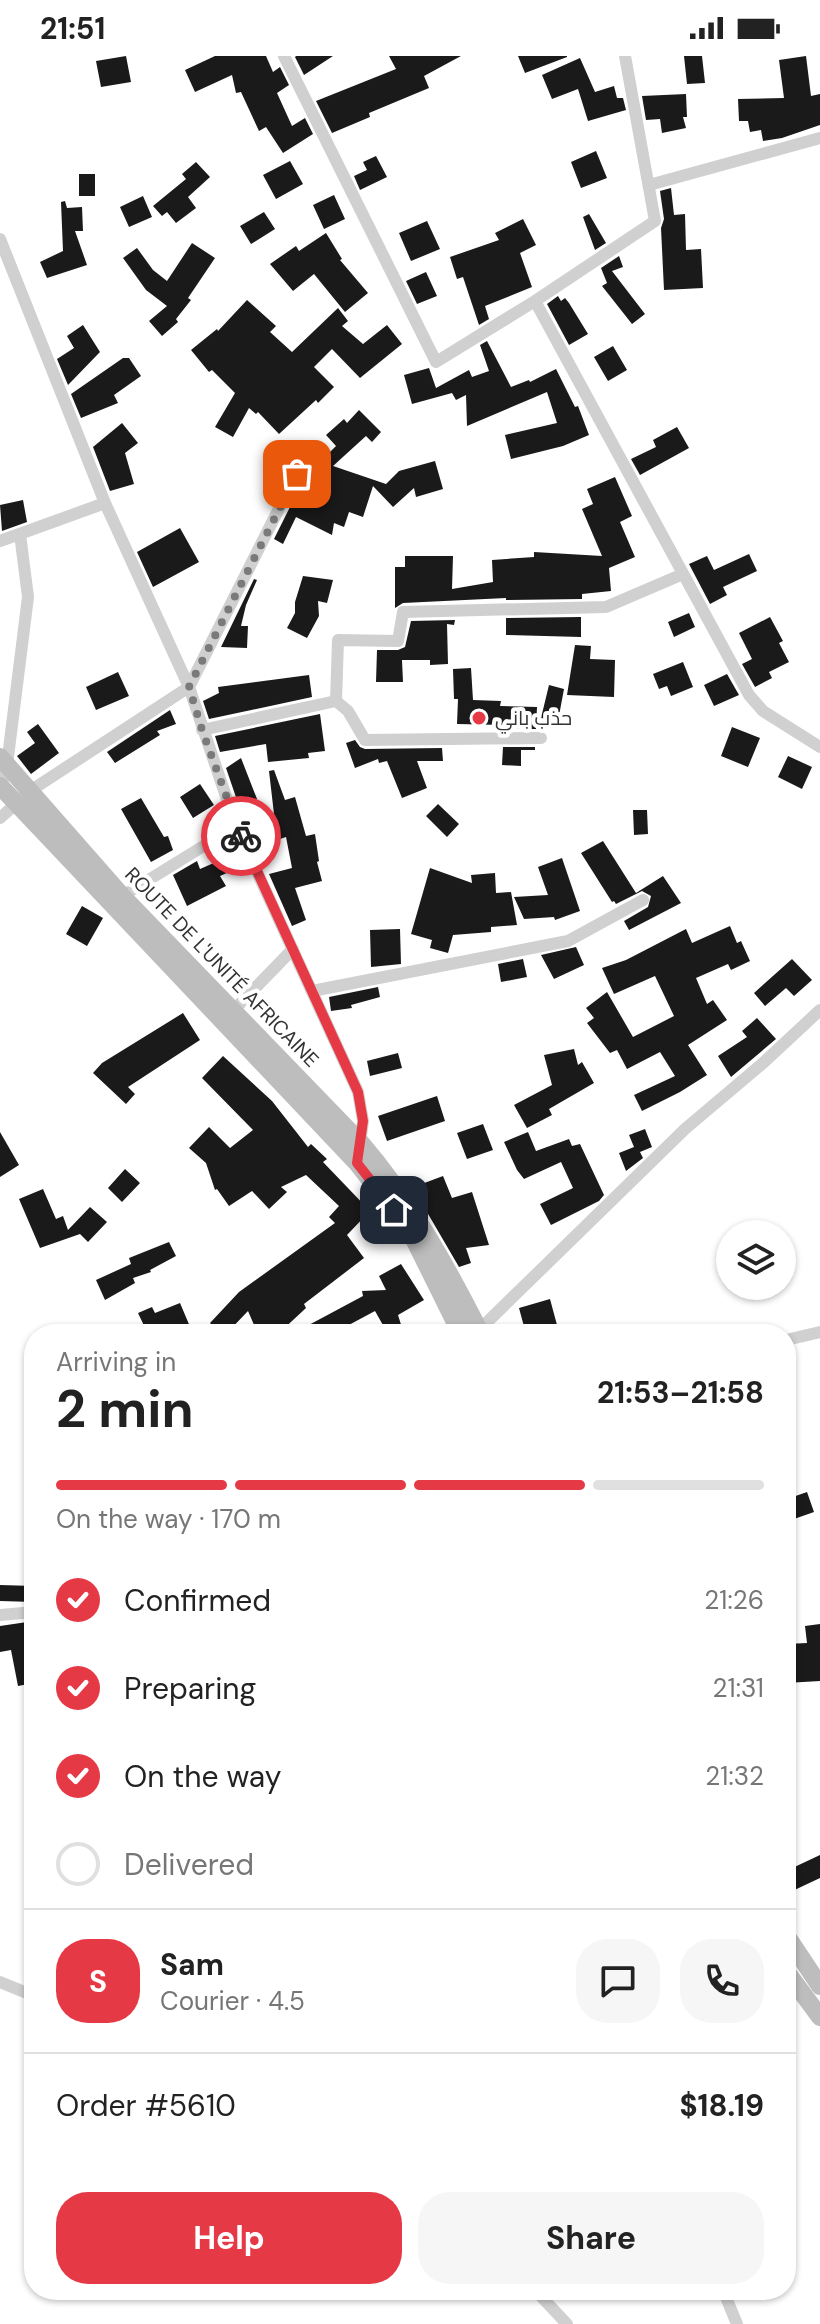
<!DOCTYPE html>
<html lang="en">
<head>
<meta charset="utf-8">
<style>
	body { margin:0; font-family:"DM Sans",Cairo,sans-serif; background:#f6f6f6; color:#222; height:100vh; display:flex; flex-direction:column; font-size:30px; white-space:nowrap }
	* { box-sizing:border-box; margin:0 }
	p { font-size:26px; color:#767676 }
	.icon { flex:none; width:44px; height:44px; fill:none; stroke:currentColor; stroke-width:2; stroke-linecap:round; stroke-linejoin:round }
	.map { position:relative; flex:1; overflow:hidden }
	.sheet { position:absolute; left:24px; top:1268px; width:772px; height:976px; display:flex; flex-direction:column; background:#fff; border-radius:32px; box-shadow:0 2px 6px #0004 }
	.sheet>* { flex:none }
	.buttons { position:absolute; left:716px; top:1164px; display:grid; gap:16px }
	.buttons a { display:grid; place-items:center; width:80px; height:80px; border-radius:50%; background:#fff; box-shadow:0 2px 6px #0004; font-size:40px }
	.pin { position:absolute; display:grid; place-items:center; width:68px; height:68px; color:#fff; margin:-34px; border-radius:16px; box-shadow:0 4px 12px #0006 }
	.courier { position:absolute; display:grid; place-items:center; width:80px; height:80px; margin:-40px; border:6px solid #e63946; border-radius:50%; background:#fff; color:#222; box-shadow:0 2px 10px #0007 }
	.headline em { font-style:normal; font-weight:700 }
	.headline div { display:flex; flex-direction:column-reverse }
	.headline { display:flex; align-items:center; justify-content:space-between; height:136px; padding:0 32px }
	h1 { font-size:52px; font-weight:700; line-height:60px }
	.bar { display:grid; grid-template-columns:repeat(4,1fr); gap:12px 8px; align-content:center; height:96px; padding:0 32px }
	.bar i { height:10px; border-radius:6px; background:#e0e0e0 }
	.bar .active { background:#e63946 }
	.bar p { grid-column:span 4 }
	.line { display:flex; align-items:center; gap:20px; padding:0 32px; border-top:2px solid #e0e0e0 }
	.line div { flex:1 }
	.round { display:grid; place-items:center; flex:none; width:84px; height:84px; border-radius:32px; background:#f6f6f6 }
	ol { padding:0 32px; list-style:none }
	li { display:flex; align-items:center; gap:24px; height:88px }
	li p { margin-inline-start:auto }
	li .icon { padding:8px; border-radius:50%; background:#e63946; color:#fff; stroke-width:4 }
	li:last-child { color:#767676 }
	li i { width:44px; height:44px; border:4px solid #e0e0e0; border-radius:50% }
	.primary-button { display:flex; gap:16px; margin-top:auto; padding:16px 32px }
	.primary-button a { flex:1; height:92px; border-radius:32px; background:#e63946; color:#fff; font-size:32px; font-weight:700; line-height:92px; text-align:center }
	.primary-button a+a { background:#f6f6f6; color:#222 }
	.status { display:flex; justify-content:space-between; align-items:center; height:56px; padding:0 40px; background:#fff; direction:ltr }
	.status svg { height:22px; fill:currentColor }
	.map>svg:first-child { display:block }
	.building { fill:#1a1a1a }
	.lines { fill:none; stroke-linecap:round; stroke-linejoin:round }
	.street { stroke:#d0d0d0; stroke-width:12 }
	.secondary { stroke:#bdbdbd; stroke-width:18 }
	.done { stroke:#7a7a7a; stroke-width:8; stroke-dasharray:0 14.4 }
	.route { stroke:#e63946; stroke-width:10 }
	.poi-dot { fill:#e63946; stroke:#fff; stroke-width:3 }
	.labels { text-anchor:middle; stroke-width:8; stroke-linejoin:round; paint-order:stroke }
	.poi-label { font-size:20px; fill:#333; stroke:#fff; text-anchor:start }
	.street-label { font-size:20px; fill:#333; stroke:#fff }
</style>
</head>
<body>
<div class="status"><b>21:51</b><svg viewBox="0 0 49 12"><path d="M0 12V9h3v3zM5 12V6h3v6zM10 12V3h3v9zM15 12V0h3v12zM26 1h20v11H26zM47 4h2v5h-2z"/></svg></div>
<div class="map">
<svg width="820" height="2268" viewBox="0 0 820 2268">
	<rect width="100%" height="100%" fill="#fff"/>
	<!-- building -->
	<path class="building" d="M 126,0 L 131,26 L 101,31 L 96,5 Z
		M 215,0 L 266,0 L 273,16 L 280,11 L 289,29 L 277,37 L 292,70 L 305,62 L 313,78 L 283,97 L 266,71 L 259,75 L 241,36 L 236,37 L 232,19 L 195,36 L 185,14 Z
		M 296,0 L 333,0 L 304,19 L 295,1 Z
		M 389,0 L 461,0 L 424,20 L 429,32 L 369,57 L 370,61 L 332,77 L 316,45 L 396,13 Z
		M 518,0 L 567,0 L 567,1 L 525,17 Z
		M 684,0 L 702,0 L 705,27 L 687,28 Z
		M 806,0 L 811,40 L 820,38 L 820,69 L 782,82 L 763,85 L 761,74 L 750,76 L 748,65 L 739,65 L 738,43 L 784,42 L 779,4 Z
		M 580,2 L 595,36 L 614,30 L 617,42 L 623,42 L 626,54 L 588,65 L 578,33 L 552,43 L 542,19 Z
		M 686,38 L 687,61 L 683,61 L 686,72 L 662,77 L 660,63 L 646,64 L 642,40 Z
		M 596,95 L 607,122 L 581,132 L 571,106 Z
		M 376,100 L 387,121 L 360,134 L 354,120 L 367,114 L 363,106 Z
		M 290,105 L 303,128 L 276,143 L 263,119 Z
		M 196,106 L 210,121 L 188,141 L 196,152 L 176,167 L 167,156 L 162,160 L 153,150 L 186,123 L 182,118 Z
		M 79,118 L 95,118 L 95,140 L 79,140 Z
		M 671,132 L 674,159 L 685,158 L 686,194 L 701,193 L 703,232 L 664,234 L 661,172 L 664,163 L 660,135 Z
		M 334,139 L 345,163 L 324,173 L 313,149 Z
		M 143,140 L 152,161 L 129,171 L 120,151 Z
		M 65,145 L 67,152 L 82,151 L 83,175 L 75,175 L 87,209 L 47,222 L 40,206 L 63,195 L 61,146 Z
		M 264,156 L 275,173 L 251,188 L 240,170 Z
		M 589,158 L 606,187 L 595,194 L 583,161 Z
		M 523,163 L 536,189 L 520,197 L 532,231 L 485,250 L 489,263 L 479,269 L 463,221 L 457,223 L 450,201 L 499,184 L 495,177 Z
		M 427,165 L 440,193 L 411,205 L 399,177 Z
		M 326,177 L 342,203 L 340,204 L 368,237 L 345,256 L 314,218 L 293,235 L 270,208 L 296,190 L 299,195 Z
		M 192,187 L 215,202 L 188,242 L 191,244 L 176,263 L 178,266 L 162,280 L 149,265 L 167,250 L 146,234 L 123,202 L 137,192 L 153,214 L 167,225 Z
		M 619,200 L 623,211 L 612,215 L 645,258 L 632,268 L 602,230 L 607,227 L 601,212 Z
		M 426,216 L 437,240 L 417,248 L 406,225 Z
		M 558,240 L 561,245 L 565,242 L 569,247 L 588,278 L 569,289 L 547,248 Z
		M 247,244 L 276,270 L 270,276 L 292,296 L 338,252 L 348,265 L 342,270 L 363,288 L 387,269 L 402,288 L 360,322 L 332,293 L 314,311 L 334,331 L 318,347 L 316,344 L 279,378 L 258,356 L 256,358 L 249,352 L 233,381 L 215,371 L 235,337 L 212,314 L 209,316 L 191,294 L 217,273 L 218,275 Z
		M 83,269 L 100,296 L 68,329 L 57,303 L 74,292 L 67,280 Z
		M 487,285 L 511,331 L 529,324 L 530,326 L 556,313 L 575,351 L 578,350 L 589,379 L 563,390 L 511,403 L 505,379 L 557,367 L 547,336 L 467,370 L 466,339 L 456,344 L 452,337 L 412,348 L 404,319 L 429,312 L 436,332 L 469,314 L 472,321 L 489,315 L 480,289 Z
		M 613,290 L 627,314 L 608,325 L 594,301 Z
		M 123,302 L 129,302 L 141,320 L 114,339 L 118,347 L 81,362 L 71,338 Z
		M 359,354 L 381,376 L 372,386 L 366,380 L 333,410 L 386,428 L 399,415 L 435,405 L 443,433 L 416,441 L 414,432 L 393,451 L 373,430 L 363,461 L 349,456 L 344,471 L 334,467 L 332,479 L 296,461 L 283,488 L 274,483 L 308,415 L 310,416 L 336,390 L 326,379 L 344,363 L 347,367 Z
		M 122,367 L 138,387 L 125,397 L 134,428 L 110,435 L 93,391 Z
		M 677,371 L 689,392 L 640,419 L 631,403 L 656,391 L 653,384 Z
		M 615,421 L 632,460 L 620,466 L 635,501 L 609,512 L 611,535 L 582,538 L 582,543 L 506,544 L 506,542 L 403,547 L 395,552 L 395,511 L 405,511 L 405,500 L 453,500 L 452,533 L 493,526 L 492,504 L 534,501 L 534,496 L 602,500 L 582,453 L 593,448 L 587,433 Z
		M 23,444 L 27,466 L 2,475 L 0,449 Z
		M 180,472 L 199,506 L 153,531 L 137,496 Z
		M 749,498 L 757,515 L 723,531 L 727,539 L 710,548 L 689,508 L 707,500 L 714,514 Z
		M 303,520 L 333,524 L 327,547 L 318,545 L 319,560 L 307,582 L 287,572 L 295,557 L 295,546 Z
		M 254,523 L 257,524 L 246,549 L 241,570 L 248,570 L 247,592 L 221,591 Z
		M 689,557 L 695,571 L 674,581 L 668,566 Z
		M 581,561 L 581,581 L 506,579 L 506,562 Z
		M 770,561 L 783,585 L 779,587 L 789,606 L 769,616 L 772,622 L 755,631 L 742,608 L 752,603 L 739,577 Z
		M 455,564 L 454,569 L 447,568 L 448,608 L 430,609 L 430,604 L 402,604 L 403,626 L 376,626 L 377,594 L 398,594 L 405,591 L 411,565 Z
		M 575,589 L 591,590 L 590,603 L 615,604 L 614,641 L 567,639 Z
		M 683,606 L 693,631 L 671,640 L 667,630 L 659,633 L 653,618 Z
		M 471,612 L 473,644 L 501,645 L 500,650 L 537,651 L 536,673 L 504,673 L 504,669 L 457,668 L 458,643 L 454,643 L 453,613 Z
		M 118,616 L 129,640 L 96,654 L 86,631 Z
		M 727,618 L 739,639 L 714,650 L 704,629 Z
		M 309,619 L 312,641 L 209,663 L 203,645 L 219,637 L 218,631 Z
		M 549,629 L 564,633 L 558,665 L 541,662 Z
		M 170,654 L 176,668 L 157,675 L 160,679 L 115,707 L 107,696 Z
		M 320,658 L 325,695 L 308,697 L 309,702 L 268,706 L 266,688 L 220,696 L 215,680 Z
		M 38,668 L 59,697 L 31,718 L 17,700 L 35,687 L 27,676 Z
		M 732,671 L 760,682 L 748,711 L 721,700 Z
		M 355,684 L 360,691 L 365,693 L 442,692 L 443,705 L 417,705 L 427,732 L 402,742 L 387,705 L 379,707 L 378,703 L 355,712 L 346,687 Z
		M 503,691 L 535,691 L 535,694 L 521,694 L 521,710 L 502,709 Z
		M 788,700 L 812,711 L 802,733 L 778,721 Z
		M 241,702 L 257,743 L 239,750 L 226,712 Z
		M 274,714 L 285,744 L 295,741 L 306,780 L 315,778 L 319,805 L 317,806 L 322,825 L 295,832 L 306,864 L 292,870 L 269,818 L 292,812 L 286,781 L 277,784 L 269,715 Z
		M 200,728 L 214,749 L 193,762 L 180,741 Z
		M 141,742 L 164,781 L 168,780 L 173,794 L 151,806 L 121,753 Z
		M 438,748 L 459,768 L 447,781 L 426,760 Z
		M 633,754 L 647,754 L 648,778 L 634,779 Z
		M 603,785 L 636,837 L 663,820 L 681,847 L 629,874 L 624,865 L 648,851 L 651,840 L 642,835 L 616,848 L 614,845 L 612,846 L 581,797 Z
		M 232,799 L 238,812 L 220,820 L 226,830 L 187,850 L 173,819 L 197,805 L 200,813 Z
		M 562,802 L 580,855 L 555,864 L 554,861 L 524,863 L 514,841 L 548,839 L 538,811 Z
		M 430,812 L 472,827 L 471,819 L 495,817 L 496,837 L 511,836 L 517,869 L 491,871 L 491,876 L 453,879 L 448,897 L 430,892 L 432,884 L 411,878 Z
		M 82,850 L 103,862 L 87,890 L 66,878 Z
		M 730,870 L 737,887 L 741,885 L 750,905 L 731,914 L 728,908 L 696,922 L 707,948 L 713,944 L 727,964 L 688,989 L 707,1019 L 680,1036 L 642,1055 L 634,1039 L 675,1020 L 660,996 L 627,1013 L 617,994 L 610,997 L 587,967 L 594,962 L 586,952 L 607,936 L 633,981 L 674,960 L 655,920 L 614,938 L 602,912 L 626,904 L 686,873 L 692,887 Z
		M 400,873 L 401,908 L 371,911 L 370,874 Z
		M 576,891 L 584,909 L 554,923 L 541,899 Z
		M 523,903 L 527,921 L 501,926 L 498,908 Z
		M 792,903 L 812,924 L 794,940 L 786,932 L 765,950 L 754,937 Z
		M 378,931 L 380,941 L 351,949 L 352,952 L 331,955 L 329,941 Z
		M 183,957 L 200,984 L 128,1031 L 135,1038 L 126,1048 L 93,1017 L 102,1007 Z
		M 757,962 L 776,983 L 731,1021 L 718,1000 L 747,981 L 742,975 Z
		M 574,993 L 578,1009 L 582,1006 L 594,1027 L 549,1053 L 552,1059 L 527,1072 L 514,1049 L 552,1029 L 544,999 Z
		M 398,997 L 402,1012 L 370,1020 L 367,1005 Z
		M 223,1000 L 272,1045 L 308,1091 L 311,1088 L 327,1103 L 323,1106 L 370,1155 L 347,1179 L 364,1202 L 304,1248 L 306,1252 L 278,1278 L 258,1278 L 248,1255 L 226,1278 L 221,1278 L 210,1267 L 239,1236 L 335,1167 L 329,1161 L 339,1150 L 306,1119 L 281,1131 L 287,1136 L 269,1153 L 252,1135 L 229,1150 L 217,1133 L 215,1134 L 206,1107 L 189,1092 L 209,1071 L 230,1092 L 253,1074 L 202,1022 Z
		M 437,1040 L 445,1065 L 387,1085 L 378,1060 Z
		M 483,1068 L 493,1094 L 467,1103 L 457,1077 Z
		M 645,1073 L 652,1091 L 640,1096 L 643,1102 L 626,1115 L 619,1097 L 634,1091 L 629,1079 Z
		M 0,1076 L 19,1109 L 0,1121 Z
		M 528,1076 L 536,1095 L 569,1083 L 572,1090 L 580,1088 L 604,1139 L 599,1145 L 551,1169 L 540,1148 L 573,1132 L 561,1106 L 524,1123 L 517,1114 L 504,1086 Z
		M 125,1113 L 140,1127 L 122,1146 L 108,1132 Z
		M 443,1120 L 452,1142 L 472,1136 L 489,1189 L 466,1192 L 471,1207 L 459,1211 L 424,1151 L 411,1132 Z
		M 43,1133 L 56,1163 L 63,1160 L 68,1174 L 90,1151 L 107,1166 L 88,1186 L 80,1178 L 40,1192 L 19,1143 Z
		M 169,1186 L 176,1200 L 150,1214 L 151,1216 L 133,1222 L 135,1227 L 105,1244 L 96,1224 L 131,1208 L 129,1202 Z
		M 401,1208 L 424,1244 L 398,1259 L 404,1278 L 388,1278 L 375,1255 L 332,1278 L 292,1278 L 363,1240 L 362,1235 L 386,1234 L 379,1220 Z
		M 550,1243 L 557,1269 L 526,1278 L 519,1252 Z
		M 180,1247 L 191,1273 L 179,1278 L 167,1278 L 164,1272 L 148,1278 L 138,1257 L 152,1251 L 155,1257 Z
		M 807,1436 L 814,1456 L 794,1463 L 787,1443 Z
		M 0,1529 L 34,1530 L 34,1546 L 0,1545 Z
		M 34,1565 L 34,1592 L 30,1592 L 34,1627 L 18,1630 L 11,1594 L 0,1596 L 0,1570 Z
		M 820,1568 L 820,1625 L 786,1627 L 786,1588 L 807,1587 L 805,1570 Z
		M 820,1799 L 820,1822 L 786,1838 L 786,1815 Z"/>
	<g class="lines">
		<!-- street -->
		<path class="street" d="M 284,0 L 436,306 L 535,245 L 655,165 L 625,0
			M 649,129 L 820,82
			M 0,183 L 105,447 L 189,631 L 236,770 L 358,1036 L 363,1065 L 360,1088
			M 535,245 L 749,639 L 763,655 L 820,691
			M 0,485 L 105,447
			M 336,645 L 348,655 L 365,684 L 541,682
			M 202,674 L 336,645 L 338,584 L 398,585 L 403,556 L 606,551 L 683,518
			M 1,731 L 7,709 L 28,541 L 20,478
			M 0,762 L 30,735 L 189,631 L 310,391
			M 116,844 L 236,770
			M 312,935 L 568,885 L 643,844
			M 228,960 L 293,893
			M 471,1278 L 479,1274 L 685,1073 L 763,1007 L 820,954
			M 786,1284 L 820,1276
			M 0,1559 L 34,1556
			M 0,1926 L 34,1940
			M 535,2234 L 567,2268
			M 723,2234 L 737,2268"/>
		<!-- secondary -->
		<path class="secondary" d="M 0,701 L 122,840 L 360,1086 C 410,1144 446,1209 481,1278
			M 0,730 L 357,1107 L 410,1175 L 461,1278
			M 786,1879 L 820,1930
			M 786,1915 L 820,1961"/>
	</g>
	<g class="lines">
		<!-- done -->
		<path class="done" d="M 241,780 L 202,674 L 189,631 L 297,418"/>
		<!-- route -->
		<path class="route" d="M 241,780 L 358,1036 L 363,1065 L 357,1107 L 394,1154"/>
	</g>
	<!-- markers -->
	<circle class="poi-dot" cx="479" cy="662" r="8"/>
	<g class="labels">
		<!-- poi labels -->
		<g class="poi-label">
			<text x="495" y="669">حذب باني</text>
		</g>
		<!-- street labels -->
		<g class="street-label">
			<text transform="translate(222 911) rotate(46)" y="7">ROUTE DE L'UNITÉ AFRICAINE</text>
		</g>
	</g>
</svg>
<div class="buttons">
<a><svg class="icon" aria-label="layers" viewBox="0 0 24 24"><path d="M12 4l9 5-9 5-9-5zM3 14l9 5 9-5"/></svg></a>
</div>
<div class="pin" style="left:297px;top:418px;background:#ea580c"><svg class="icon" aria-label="bag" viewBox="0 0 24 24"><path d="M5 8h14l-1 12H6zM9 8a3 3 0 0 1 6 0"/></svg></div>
<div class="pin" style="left:394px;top:1154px;background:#1f2937"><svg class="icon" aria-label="home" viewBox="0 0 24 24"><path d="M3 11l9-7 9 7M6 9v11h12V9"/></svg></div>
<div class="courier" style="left:241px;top:780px"><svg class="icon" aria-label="bike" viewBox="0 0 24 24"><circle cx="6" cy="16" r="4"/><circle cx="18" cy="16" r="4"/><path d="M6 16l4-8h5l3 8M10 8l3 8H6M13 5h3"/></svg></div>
<section class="sheet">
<div class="headline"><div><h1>2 min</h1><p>Arriving in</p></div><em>21:53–21:58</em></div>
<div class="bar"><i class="active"></i><i class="active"></i><i class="active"></i><i></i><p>On the way · 170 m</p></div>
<ol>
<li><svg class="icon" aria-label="check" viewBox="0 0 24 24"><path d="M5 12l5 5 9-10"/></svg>Confirmed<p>21:26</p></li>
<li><svg class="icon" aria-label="check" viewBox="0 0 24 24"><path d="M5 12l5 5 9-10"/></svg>Preparing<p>21:31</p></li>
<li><svg class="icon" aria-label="check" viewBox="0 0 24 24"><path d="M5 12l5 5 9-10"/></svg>On the way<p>21:32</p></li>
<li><i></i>Delivered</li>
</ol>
<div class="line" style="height:144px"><b class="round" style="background:#e63946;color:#fff">S</b><div><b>Sam</b><p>Courier · 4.5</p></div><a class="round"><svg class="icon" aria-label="chat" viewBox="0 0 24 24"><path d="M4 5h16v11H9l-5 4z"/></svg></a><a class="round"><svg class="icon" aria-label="phone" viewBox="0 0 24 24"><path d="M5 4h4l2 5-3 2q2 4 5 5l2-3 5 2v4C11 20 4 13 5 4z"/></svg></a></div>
<div class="line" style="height:104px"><div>Order #5610</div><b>$18.19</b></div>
<div class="primary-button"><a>Help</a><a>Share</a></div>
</section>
</div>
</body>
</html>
